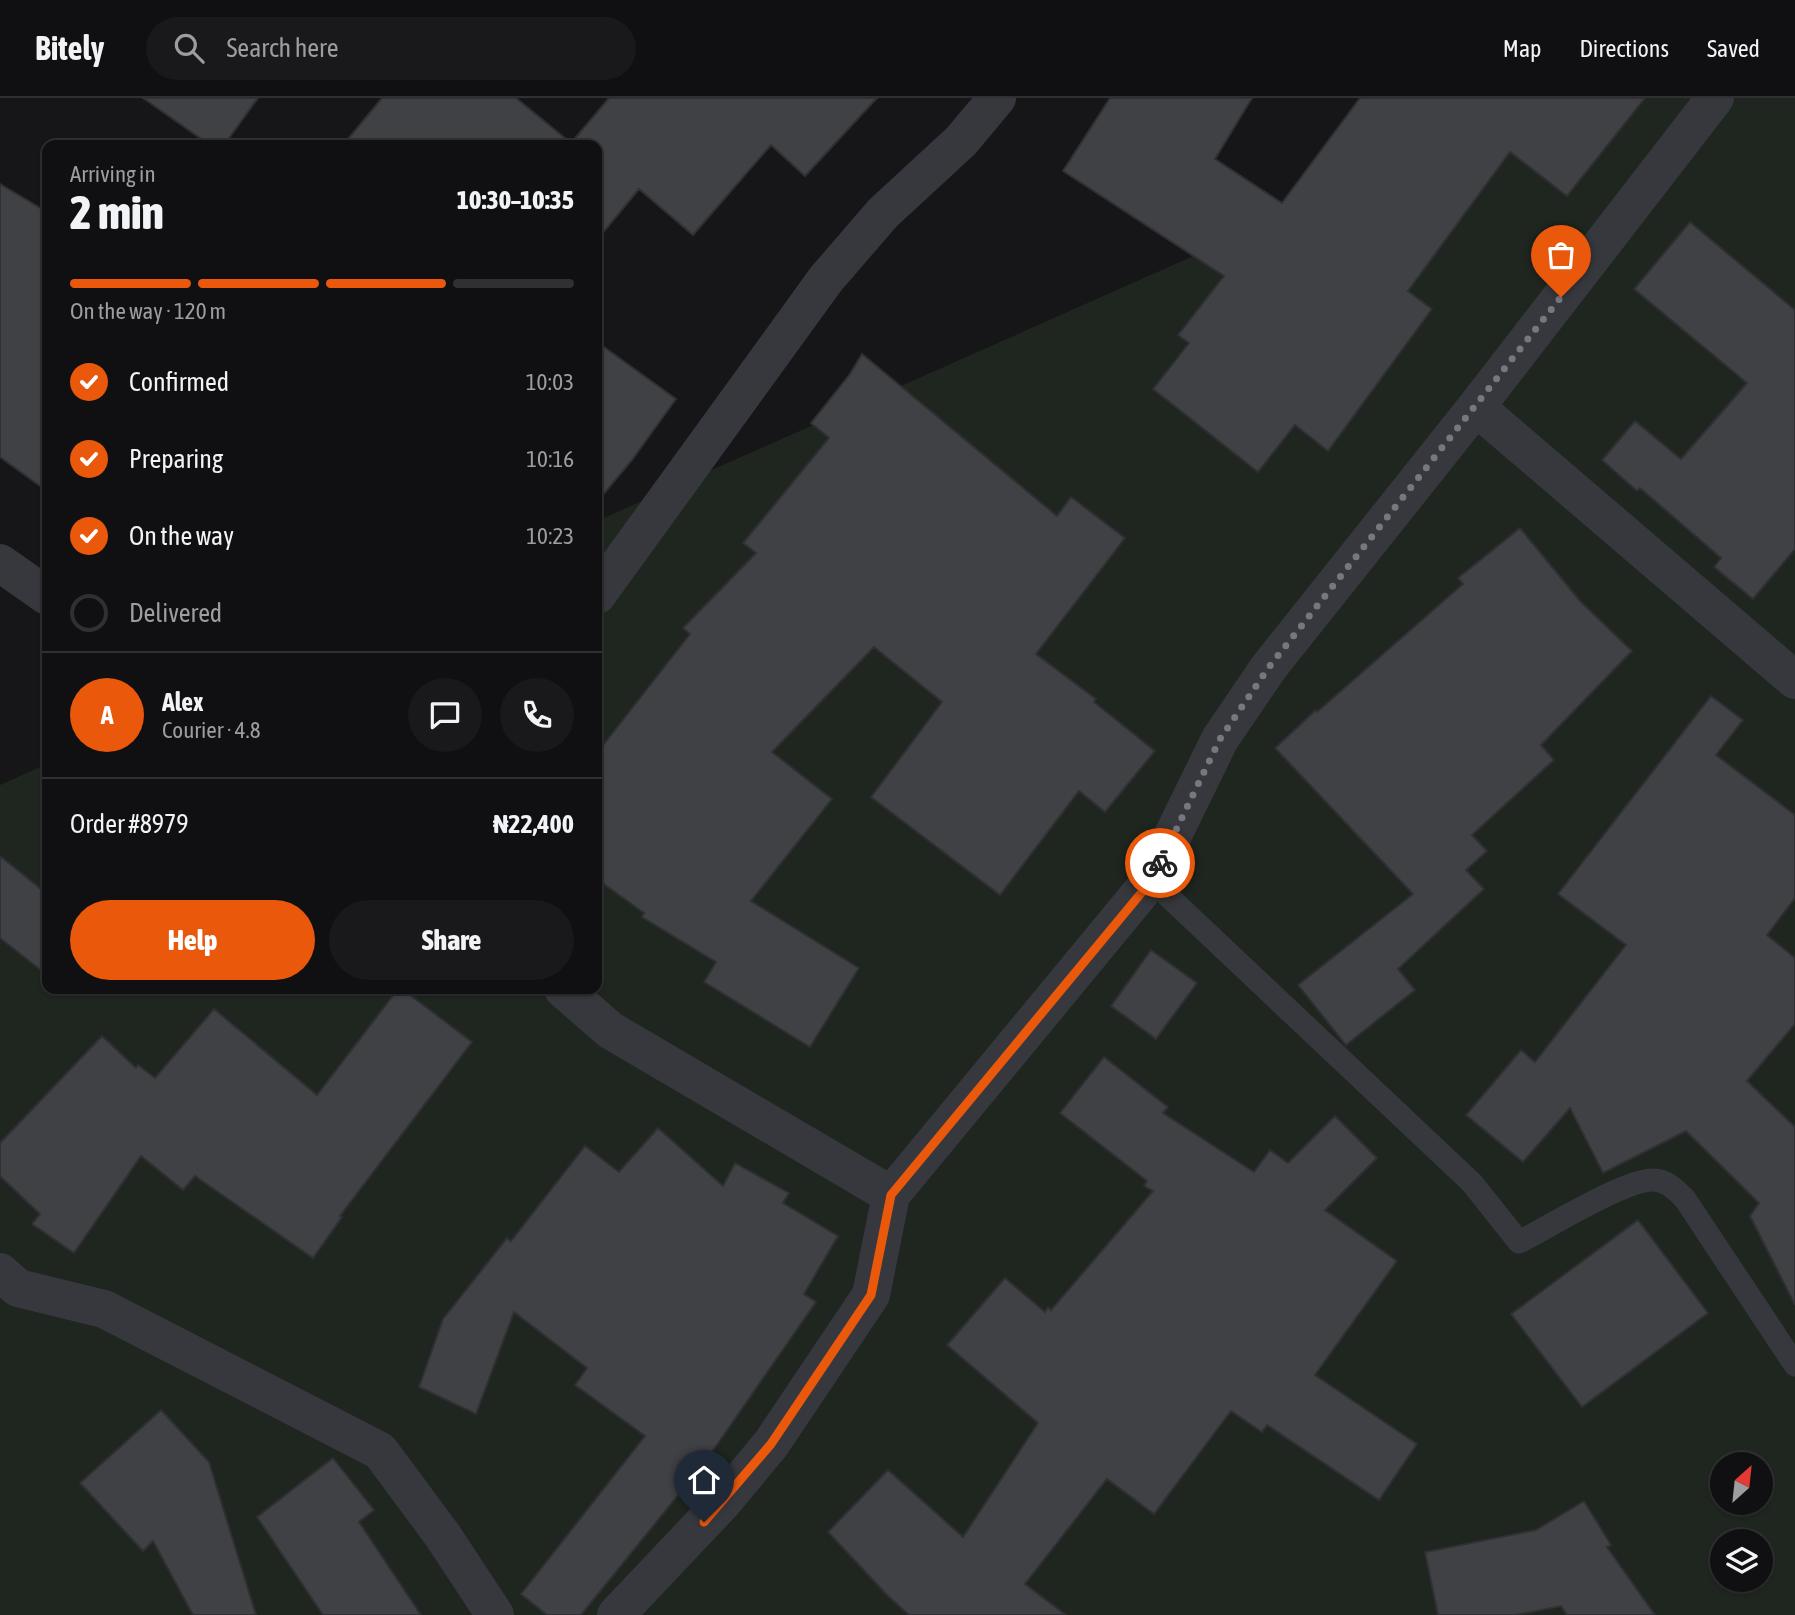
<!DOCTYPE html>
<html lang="en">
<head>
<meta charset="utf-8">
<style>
	body { margin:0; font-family:"Asap Condensed",sans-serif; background:#19191b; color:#f1f3f6; height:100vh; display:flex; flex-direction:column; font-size:26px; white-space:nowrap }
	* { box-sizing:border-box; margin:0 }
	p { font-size:23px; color:#9c9d9f }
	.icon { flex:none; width:38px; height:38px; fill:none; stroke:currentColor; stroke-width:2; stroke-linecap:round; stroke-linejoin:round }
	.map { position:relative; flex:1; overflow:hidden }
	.side { position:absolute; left:42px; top:42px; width:560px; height:854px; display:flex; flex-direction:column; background:#101012; border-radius:14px; box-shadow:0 2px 5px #0004,0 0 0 2px #303032 }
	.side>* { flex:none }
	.needle { width:46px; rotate:27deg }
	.buttons { position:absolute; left:1710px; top:1354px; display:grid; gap:14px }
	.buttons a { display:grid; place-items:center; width:63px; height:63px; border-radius:50%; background:#101012; box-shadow:0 2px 5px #0004,0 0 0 2px #303032; font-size:35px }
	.pin { position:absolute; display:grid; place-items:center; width:60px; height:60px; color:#fff; margin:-72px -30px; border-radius:50% 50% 50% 0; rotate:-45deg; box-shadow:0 0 7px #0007 }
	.pin .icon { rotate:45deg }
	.courier { position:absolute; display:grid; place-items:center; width:70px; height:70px; margin:-35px; border:5px solid #ea580c; border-radius:50%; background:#fff; color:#222; box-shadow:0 2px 9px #0007 }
	.summary em { font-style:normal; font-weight:800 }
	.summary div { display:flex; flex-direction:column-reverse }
	.summary { display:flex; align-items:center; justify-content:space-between; height:119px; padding:0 28px }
	h1 { font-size:46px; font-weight:800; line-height:52px }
	.bar { display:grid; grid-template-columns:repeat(4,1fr); gap:10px 7px; align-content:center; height:84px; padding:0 28px }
	.bar i { height:9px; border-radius:5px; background:#303032 }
	.bar .current { background:#ea580c }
	.bar p { grid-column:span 4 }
	.line { display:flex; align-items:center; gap:18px; padding:0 28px; border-top:2px solid #303032 }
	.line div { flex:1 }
	.round { display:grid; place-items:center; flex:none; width:74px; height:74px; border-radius:37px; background:#19191b }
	ol { padding:0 28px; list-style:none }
	li { display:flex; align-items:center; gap:21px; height:77px }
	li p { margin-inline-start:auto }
	li .icon { padding:7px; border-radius:50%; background:#ea580c; color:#fff; stroke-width:4 }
	li:last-child { color:#9c9d9f }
	li i { width:38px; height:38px; border:4px solid #303032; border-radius:50% }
	.cta { display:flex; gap:14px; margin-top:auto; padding:14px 28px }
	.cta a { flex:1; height:80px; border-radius:42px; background:#ea580c; color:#fff; font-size:28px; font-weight:800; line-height:80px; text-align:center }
	.cta a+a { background:#19191b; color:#f1f3f6 }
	header { display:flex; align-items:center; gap:42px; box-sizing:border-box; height:98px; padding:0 35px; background:#101012; border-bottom:2px solid #303032 }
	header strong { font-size:33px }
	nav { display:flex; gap:38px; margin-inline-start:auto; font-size:24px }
	.search { width:490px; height:63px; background:#19191b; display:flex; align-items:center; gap:18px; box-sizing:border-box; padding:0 24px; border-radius:38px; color:#9c9d9f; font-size:26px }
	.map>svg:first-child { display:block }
	.green { fill:#1e261f; fill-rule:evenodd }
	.building { fill:#404145; stroke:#303034; stroke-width:2 }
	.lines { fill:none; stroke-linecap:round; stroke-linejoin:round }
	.service { stroke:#37383d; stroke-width:23 }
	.minor { stroke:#37383d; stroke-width:38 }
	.done { stroke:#757880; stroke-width:7; stroke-dasharray:0 12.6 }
	.route { stroke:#ea580c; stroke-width:9 }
</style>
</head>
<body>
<header>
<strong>Bitely</strong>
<div class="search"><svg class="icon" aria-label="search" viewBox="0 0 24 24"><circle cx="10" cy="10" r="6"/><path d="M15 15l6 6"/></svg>Search here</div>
<nav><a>Map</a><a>Directions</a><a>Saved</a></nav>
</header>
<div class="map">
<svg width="1795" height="1517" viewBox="0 0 1795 1517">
	<rect width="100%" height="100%" fill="#161618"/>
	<!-- green -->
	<path class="green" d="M 1549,0 L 1795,0 L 1795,1517 L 0,1517 L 0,687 L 47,666 L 47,891 L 597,891 L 597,423 ZM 1722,1367 L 1760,1367 L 1760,1405 L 1722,1405 ZM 1722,1444 L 1760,1444 L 1760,1482 L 1722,1482 Z"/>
	<!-- building -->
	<path class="building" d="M 143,0 L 258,0 L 224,47 L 210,47 Z
		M 382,0 L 516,0 L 571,45 L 609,0 L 877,0 L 805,78 L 771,47 L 693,137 L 639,91 L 597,142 L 597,47 L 343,47 Z
		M 1110,0 L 1252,0 L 1215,61 L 1282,105 L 1360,0 L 1645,0 L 1567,98 L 1510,54 L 1408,193 L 1432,211 L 1328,353 L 1295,327 L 1258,374 L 1153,291 L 1189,245 L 1178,237 L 1224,178 L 1063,73 Z
		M 0,86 L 47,114 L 47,393 L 0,359 Z
		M 1690,124 L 1795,212 L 1795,451 L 1753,501 L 1714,469 L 1721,460 L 1640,390 L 1637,393 L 1602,362 L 1635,323 L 1681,361 L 1747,285 L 1634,191 Z
		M 597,244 L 676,301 L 632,362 L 597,404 Z
		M 862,256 L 1057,418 L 1071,399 L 1125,440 L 1036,556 L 1096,601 L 1094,604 L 1155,653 L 1105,714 L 1079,693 L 1000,797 L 871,699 L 942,604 L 874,549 L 772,654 L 832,701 L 751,803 L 859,870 L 810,949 L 704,884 L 716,864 L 642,819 L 644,815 L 597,781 L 597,655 L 690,536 L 683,530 L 756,455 L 743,445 L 829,340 L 811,325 L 850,276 Z
		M 1520,430 L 1580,503 L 1632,553 L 1541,647 L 1554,662 L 1472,737 L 1487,753 L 1466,772 L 1484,791 L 1398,871 L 1415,892 L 1346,947 L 1298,887 L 1413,796 L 1275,650 L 1316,612 L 1317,614 L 1463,486 L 1458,480 Z
		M 1711,598 L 1743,622 L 1716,657 L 1795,717 L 1795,800 L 1767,837 L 1795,860 L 1795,926 L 1747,983 L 1795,1029 L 1795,1207 L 1750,1118 L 1759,1105 L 1686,1033 L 1603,1075 L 1570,1010 L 1523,1064 L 1466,1017 L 1521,952 L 1535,964 L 1626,847 L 1558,796 Z
		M 0,758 L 47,796 L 47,877 L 0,840 Z
		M 1151,852 L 1197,885 L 1156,941 L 1111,908 Z
		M 398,891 L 402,891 L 472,944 L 340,1118 L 342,1119 L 313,1160 L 195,1078 L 183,1092 L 141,1058 L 74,1155 L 32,1126 L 40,1116 L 0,1078 L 0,1045 L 102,938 L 136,970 L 138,967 L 155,980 L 214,911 L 317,997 Z
		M 1104,959 L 1168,1009 L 1163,1015 L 1254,1074 L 1270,1052 L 1288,1065 L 1335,1018 L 1377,1060 L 1325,1112 L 1397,1163 L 1315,1277 L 1417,1346 L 1379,1402 L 1267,1327 L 1262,1334 L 1231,1313 L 1154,1416 L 1107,1381 L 1025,1486 L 1066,1517 L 909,1517 L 887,1497 L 828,1434 L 888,1372 L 963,1439 L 1038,1325 L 947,1247 L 1005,1180 L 1045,1214 L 1048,1209 L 1051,1212 L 1153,1093 L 1144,1088 L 1147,1083 L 1060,1015 Z
		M 658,1030 L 723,1088 L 735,1065 L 789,1095 L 783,1105 L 838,1138 L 804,1196 L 816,1204 L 705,1364 L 581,1517 L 547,1517 L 521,1496 L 645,1338 L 575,1287 L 587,1270 L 514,1214 L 476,1316 L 419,1289 L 443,1221 L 507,1140 L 511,1143 L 585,1048 L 619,1074 Z
		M 1638,1122 L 1708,1215 L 1582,1309 L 1511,1216 Z
		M 161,1312 L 209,1364 L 256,1517 L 193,1517 L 153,1443 L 143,1453 L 80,1385 Z
		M 333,1360 L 374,1412 L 359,1424 L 421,1517 L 323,1517 L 257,1419 Z
		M 1584,1403 L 1611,1447 L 1607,1449 L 1655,1517 L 1567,1517 L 1561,1508 L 1516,1517 L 1438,1517 L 1425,1454 L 1536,1432 Z"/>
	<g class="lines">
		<!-- service -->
		<path class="service" d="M 1151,782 L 1472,1085 L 1519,1144 C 1547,1130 1626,1081 1653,1082 C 1667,1082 1676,1092 1685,1101 L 1795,1267"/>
		<!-- minor -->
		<path class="minor" d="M 1476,309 L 1795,582
			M 0,465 L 47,498
			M 597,497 L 826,181 L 883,115 L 961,43 L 997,0
			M 563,891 L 610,932 L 891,1097
			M 0,1174 L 18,1190 L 104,1211 L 380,1353 L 443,1438 L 495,1517
			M 616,1517 L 722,1405 L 771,1346 L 871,1197 L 891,1097 L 1151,782 L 1220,641 L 1269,569 L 1476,309 L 1715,0"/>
	</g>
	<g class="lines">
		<!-- done -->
		<path class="done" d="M 1160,765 L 1220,641 L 1269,569 L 1561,199"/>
		<!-- route -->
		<path class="route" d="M 704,1424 L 771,1346 L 871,1197 L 891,1097 L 1152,782 L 1160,765"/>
	</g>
</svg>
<div class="buttons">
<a><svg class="needle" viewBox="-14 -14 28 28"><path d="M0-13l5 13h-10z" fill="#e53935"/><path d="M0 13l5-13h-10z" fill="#9c9d9f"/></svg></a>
<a><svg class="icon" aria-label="layers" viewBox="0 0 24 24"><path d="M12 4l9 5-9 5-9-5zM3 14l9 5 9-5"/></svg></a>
</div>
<div class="pin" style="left:1561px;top:199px;background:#ea580c"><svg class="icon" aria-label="bag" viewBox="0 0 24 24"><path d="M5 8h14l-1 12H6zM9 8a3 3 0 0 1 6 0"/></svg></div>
<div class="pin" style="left:704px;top:1424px;background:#1f2937"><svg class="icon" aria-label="home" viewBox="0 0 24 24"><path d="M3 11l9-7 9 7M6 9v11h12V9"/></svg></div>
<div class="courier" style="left:1160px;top:765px"><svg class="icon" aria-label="bike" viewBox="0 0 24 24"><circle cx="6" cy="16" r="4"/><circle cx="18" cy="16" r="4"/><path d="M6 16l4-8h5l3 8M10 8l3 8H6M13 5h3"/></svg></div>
<section class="side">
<div class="summary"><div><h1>2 min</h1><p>Arriving in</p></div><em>10:30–10:35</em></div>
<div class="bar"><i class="current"></i><i class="current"></i><i class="current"></i><i></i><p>On the way · 120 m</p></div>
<ol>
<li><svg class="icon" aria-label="check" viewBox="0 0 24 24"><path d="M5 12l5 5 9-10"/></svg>Confirmed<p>10:03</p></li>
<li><svg class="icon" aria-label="check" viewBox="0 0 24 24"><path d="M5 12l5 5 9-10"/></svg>Preparing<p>10:16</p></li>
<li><svg class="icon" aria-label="check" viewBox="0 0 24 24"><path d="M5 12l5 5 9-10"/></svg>On the way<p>10:23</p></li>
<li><i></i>Delivered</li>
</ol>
<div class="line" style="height:126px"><b class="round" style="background:#ea580c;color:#fff">A</b><div><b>Alex</b><p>Courier · 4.8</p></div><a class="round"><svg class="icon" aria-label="chat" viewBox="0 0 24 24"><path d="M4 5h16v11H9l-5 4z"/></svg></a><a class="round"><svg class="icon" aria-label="phone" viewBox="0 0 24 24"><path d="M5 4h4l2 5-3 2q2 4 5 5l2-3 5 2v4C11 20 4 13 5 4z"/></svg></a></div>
<div class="line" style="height:91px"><div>Order #8979</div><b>₦22,400</b></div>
<div class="cta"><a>Help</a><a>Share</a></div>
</section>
</div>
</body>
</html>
